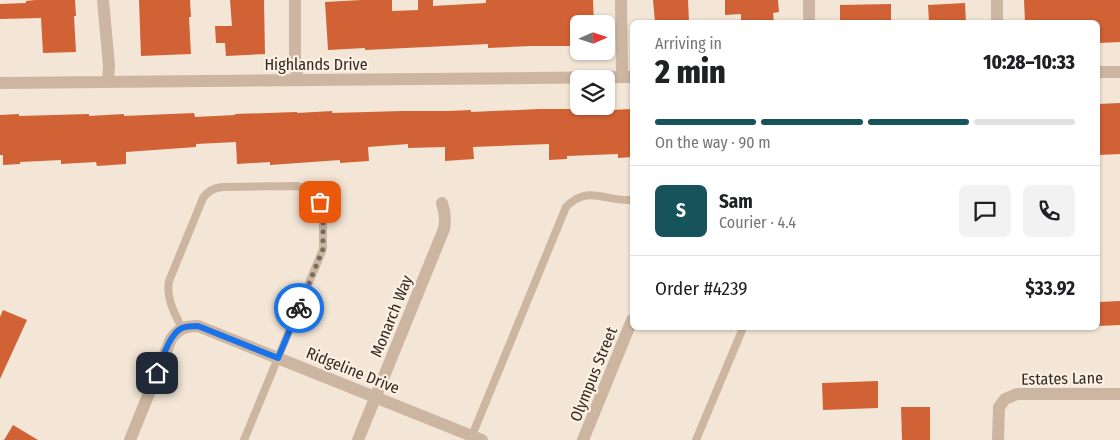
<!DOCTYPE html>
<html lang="en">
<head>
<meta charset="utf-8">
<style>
	body { margin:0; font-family:"Fira Sans Condensed",sans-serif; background:#f2f2f2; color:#202124; height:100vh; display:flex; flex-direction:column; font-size:19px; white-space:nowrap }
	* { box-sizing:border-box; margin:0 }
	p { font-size:16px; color:#757577 }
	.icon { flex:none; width:28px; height:28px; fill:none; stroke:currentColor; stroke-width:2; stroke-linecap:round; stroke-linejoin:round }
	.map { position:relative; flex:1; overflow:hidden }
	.panel { position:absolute; left:630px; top:20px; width:470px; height:310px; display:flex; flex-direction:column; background:#fff; border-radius:8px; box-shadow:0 1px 4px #0004 }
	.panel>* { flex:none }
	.needle { width:32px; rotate:87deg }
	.tools { position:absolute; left:570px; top:15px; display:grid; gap:10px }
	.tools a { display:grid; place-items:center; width:45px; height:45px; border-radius:8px; background:#fff; box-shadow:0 1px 4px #0004; font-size:25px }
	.pin { position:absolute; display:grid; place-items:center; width:42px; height:42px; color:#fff; margin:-21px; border-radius:10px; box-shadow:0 2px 8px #0006 }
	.courier { position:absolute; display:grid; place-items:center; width:50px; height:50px; margin:-25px; border:4px solid #1a73e8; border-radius:50%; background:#fff; color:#222; box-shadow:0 1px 6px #0007 }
	.summary em { font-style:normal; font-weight:800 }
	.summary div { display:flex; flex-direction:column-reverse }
	.summary { display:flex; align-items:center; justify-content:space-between; height:85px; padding:0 25px }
	h1 { font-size:32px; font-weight:800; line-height:38px }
	.bar { display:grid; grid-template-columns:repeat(4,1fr); gap:8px 5px; align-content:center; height:60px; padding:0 25px }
	.bar i { height:6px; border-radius:4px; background:#e0e0e0 }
	.bar .active { background:#17535a }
	.bar p { grid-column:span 4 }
	.line { display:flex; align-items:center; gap:12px; padding:0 25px; border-top:1px solid #e0e0e0 }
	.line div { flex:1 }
	.round { display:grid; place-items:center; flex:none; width:52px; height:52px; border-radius:8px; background:#f2f2f2 }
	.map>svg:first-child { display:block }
	.building { fill:#d16235 }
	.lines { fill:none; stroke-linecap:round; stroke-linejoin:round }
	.service { stroke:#ccb6a1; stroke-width:8 }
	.minor { stroke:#ccb6a1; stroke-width:12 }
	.done { stroke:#786c62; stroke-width:5; stroke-dasharray:0 9 }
	.route { stroke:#1a73e8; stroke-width:6 }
	.labels { text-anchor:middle; stroke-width:4.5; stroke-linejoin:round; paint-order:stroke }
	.street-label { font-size:16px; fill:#352a24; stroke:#fbf0e2 }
</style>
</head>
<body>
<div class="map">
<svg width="1120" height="440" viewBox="0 0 1120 440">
	<rect width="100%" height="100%" fill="#f3e6d6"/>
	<!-- building -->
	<path class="building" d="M 36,0 L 75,0 L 76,16 L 74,16 L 76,52 L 43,53 L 41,18 L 0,19 L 0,4 L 26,3 L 26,1 Z
		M 139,0 L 190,0 L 191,17 L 189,17 L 191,54 L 141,56 Z
		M 230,0 L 264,0 L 265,54 L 226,56 L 225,43 L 216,43 L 215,26 L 232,26 Z
		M 362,0 L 392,0 L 392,11 L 418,10 L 418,0 L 433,0 L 433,6 L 486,3 L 486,0 L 593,0 L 594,24 L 579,24 L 579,46 L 531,46 L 488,48 L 488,44 L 365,50 L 365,48 L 328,50 L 325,2 Z
		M 653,0 L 688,0 L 689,22 L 655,22 Z
		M 725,0 L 778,0 L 779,12 L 773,13 L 774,22 L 741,22 L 741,14 L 725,15 Z
		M 1024,0 L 1120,0 L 1120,42 L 1098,43 L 1098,22 L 1025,22 Z
		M 965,3 L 966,22 L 929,22 L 928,5 Z
		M 891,4 L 891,22 L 840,22 L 840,5 Z
		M 1120,103 L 1120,154 L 1098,155 L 1098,104 Z
		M 610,108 L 610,110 L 632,109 L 632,157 L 618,158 L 618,154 L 567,156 L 567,159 L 549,160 L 549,144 L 473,147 L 474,159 L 445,161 L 445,147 L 408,148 L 408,144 L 368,147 L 369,161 L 340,163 L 340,160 L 270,165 L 270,162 L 237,164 L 236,142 L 196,144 L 196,147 L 126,152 L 126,164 L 97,166 L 96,162 L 61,164 L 61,160 L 20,162 L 20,164 L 3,165 L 3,155 L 0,155 L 0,115 L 19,114 L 19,116 L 89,114 L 89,116 L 124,114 L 124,116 L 194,113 L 195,117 L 235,115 L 235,114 L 297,112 L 297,113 L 332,111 L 332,113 L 402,111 L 448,111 L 471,110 L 471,112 L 540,109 L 576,109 Z
		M 1120,301 L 1120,325 L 1098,326 L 1098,302 Z
		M 3,310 L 27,320 L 0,379 L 0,317 Z
		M 878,381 L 878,408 L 823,410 L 822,383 Z
		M 901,407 L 930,407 L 930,440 L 902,440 Z
		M 13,425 L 38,440 L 4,440 Z"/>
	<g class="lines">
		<!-- service -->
		<path class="service" d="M 182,328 C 174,312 166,299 169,281 L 203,198 C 209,190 214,188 223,187 L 297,186 L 308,189 L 315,194 L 320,202 L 323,213 L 323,249 L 244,440
			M 471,438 L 566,207 C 588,184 605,202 632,200
			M 696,440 L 743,328"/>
		<!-- minor -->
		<path class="minor" d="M 103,0 L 109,66 L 108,82
			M 295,0 L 295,64 L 298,80
			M 621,0 L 622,77
			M 809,0 L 809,22
			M 997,22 L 997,0
			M 1098,72 L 1120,72
			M 0,83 L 632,77
			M 130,440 L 171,339 C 178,329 185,326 198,326 L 482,440
			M 358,440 L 444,229 C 446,219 445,212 442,203
			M 583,440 L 632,320
			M 998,440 L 999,407 L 1005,399 L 1017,394 L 1120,394"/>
	</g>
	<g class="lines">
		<!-- done -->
		<path class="done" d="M 299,308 L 323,249 L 323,213 L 320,202"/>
		<!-- route -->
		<path class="route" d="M 157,373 C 162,360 169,334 182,328 C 187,326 193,326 198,326 L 278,358 L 299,308"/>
	</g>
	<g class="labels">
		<!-- street labels -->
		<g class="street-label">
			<text x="316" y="70">Highlands Drive</text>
			<text transform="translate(391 316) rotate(-68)" y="6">Monarch Way</text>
			<text transform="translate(353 370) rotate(22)" y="6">Ridgeline Drive</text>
			<text transform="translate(593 374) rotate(-68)" y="6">Olympus Street</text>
			<text transform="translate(1062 378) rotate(-1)" y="6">Estates Lane</text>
		</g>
	</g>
</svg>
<div class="tools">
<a><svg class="needle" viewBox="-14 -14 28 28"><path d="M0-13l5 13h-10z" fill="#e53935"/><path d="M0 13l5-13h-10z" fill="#757577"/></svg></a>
<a><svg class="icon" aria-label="layers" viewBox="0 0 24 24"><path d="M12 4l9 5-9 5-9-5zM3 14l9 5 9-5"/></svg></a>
</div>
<div class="pin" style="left:320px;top:202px;background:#ea580c"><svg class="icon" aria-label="bag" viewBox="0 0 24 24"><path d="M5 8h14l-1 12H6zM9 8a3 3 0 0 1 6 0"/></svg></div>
<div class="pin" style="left:157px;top:373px;background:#1f2937"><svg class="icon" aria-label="home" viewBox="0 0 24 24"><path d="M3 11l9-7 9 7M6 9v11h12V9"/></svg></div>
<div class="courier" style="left:299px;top:308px"><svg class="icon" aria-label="bike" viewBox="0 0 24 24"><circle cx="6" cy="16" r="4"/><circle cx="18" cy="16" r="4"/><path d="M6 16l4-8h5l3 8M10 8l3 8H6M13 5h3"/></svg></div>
<section class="panel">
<div class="summary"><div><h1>2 min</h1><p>Arriving in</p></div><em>10:28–10:33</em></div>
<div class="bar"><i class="active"></i><i class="active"></i><i class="active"></i><i></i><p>On the way · 90 m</p></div>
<div class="line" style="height:90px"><b class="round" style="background:#17535a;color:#fff">S</b><div><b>Sam</b><p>Courier · 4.4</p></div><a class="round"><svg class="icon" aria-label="chat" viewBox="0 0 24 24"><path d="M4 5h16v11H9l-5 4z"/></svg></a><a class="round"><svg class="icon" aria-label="phone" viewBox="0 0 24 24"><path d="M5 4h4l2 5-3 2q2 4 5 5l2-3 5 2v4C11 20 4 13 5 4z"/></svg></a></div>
<div class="line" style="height:65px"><div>Order #4239</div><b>$33.92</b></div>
</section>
</div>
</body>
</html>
